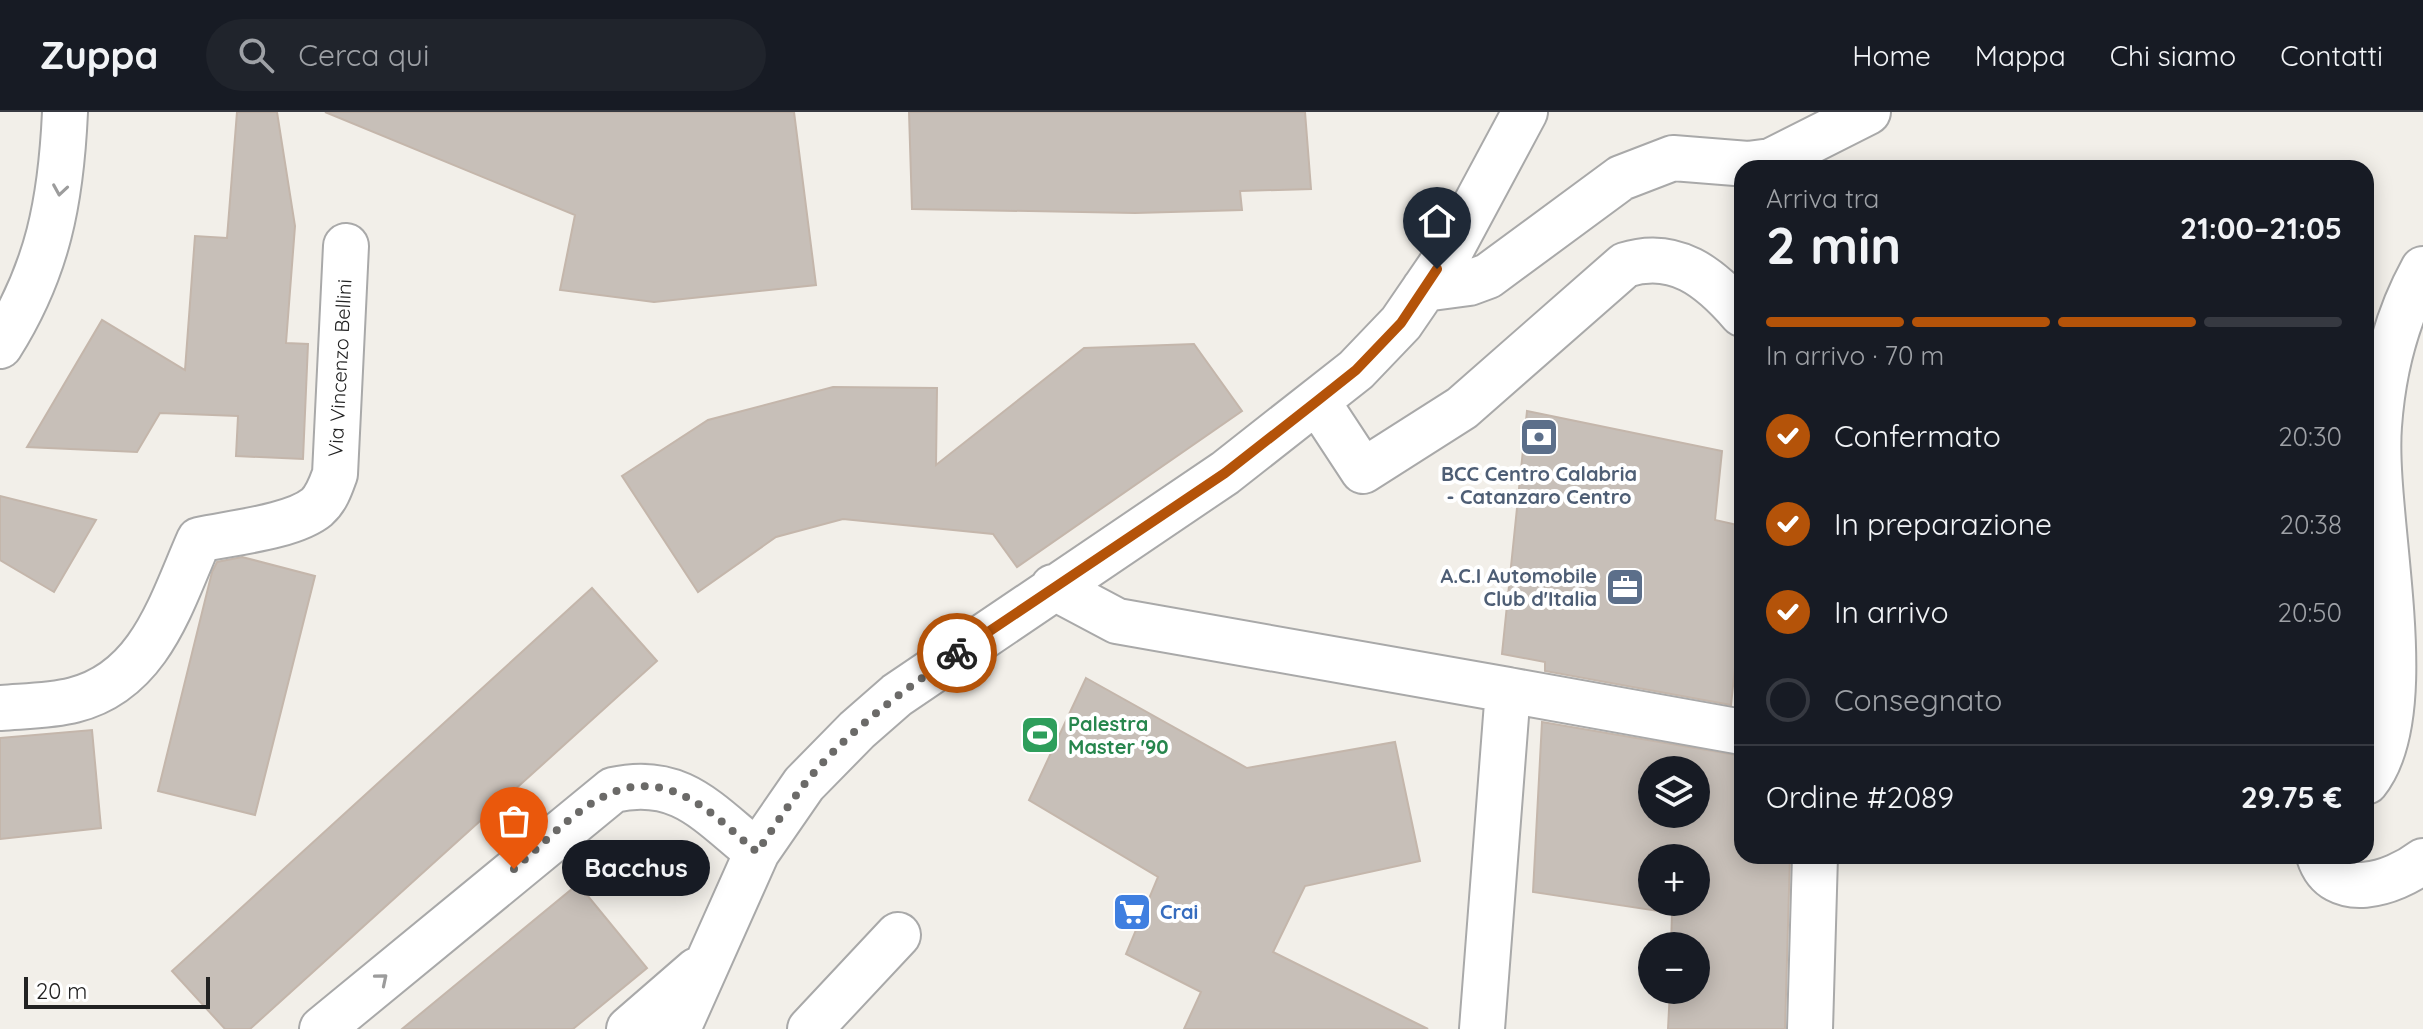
<!DOCTYPE html>
<html lang="it">
<head>
<meta charset="utf-8">
<style>
	body { margin:0; font-family:Quicksand,sans-serif; background:#20242c; color:#f1f3f6; height:100vh; display:flex; flex-direction:column; font-size:30px; white-space:nowrap }
	* { box-sizing:border-box; margin:0 }
	p { font-size:26px; color:#9ea1a6 }
	.icon { flex:none; width:44px; height:44px; fill:none; stroke:currentColor; stroke-width:2; stroke-linecap:round; stroke-linejoin:round }
	.map { position:relative; flex:1; overflow:hidden }
	.side { position:absolute; left:1734px; top:48px; width:640px; height:704px; display:flex; flex-direction:column; background:#171b24; border-radius:24px; box-shadow:0 4px 20px #0003 }
	.side>* { flex:none }
	.controls { position:absolute; left:1638px; top:644px; display:grid; gap:16px }
	.controls a { display:grid; place-items:center; width:72px; height:72px; border-radius:50%; background:#171b24; box-shadow:0 4px 20px #0003; font-size:40px }
	.scale { position:absolute; left:24px; bottom:20px; width:186px; box-sizing:border-box; padding-left:8px; border:4px solid #222; border-top:0; font-size:22px; line-height:28px; white-space:nowrap; color:#222; -webkit-text-stroke:6px #fff; paint-order:stroke }
	.pin { position:absolute; display:grid; place-items:center; width:68px; height:68px; color:#fff; margin:-82px -34px; border-radius:50% 50% 50% 0; rotate:-45deg; box-shadow:0 0 8px #0007 }
	.pin .icon { rotate:45deg }
	.courier { position:absolute; display:grid; place-items:center; width:80px; height:80px; margin:-40px; border:6px solid #b45309; border-radius:50%; background:#fff; color:#222; box-shadow:0 2px 10px #0007 }
	.bubble { position:absolute; height:56px; border-radius:28px; background:#171b24; box-shadow:0 4px 20px #0003; font-size:26px; font-weight:800; line-height:56px; text-align:center }
	.head em { font-style:normal; font-weight:800 }
	.head div { display:flex; flex-direction:column-reverse }
	.head { display:flex; align-items:center; justify-content:space-between; height:136px; padding:0 32px }
	h1 { font-size:52px; font-weight:800; line-height:60px }
	.bar { display:grid; grid-template-columns:repeat(4,1fr); gap:12px 8px; align-content:center; height:96px; padding:0 32px }
	.bar i { height:10px; border-radius:6px; background:#363941 }
	.bar .selected { background:#b45309 }
	.bar p { grid-column:span 4 }
	.line { display:flex; align-items:center; gap:20px; padding:0 32px; border-top:2px solid #363941 }
	.line div { flex:1 }
	ol { padding:0 32px; list-style:none }
	li { display:flex; align-items:center; gap:24px; height:88px }
	li p { margin-inline-start:auto }
	li .icon { padding:8px; border-radius:50%; background:#b45309; color:#fff; stroke-width:4 }
	li:last-child { color:#9ea1a6 }
	li i { width:44px; height:44px; border:4px solid #363941; border-radius:50% }
	header { display:flex; align-items:center; gap:48px; box-sizing:border-box; height:112px; padding:0 40px; background:#171b24; border-bottom:2px solid #363941 }
	header strong { font-size:38px }
	nav { display:flex; gap:44px; margin-inline-start:auto; font-size:28px }
	.search { width:560px; height:72px; background:#20242c; display:flex; align-items:center; gap:20px; box-sizing:border-box; padding:0 28px; border-radius:44px; color:#9ea1a6; font-size:30px }
	.map>svg:first-child { display:block }
	.building { fill:#c7bfb8; stroke:#c4b6ab; stroke-width:2; fill-rule:evenodd }
	.lines { fill:none; stroke-linecap:round; stroke-linejoin:round }
	.minor-casing { stroke:#a9a9a9; stroke-width:48 }
	.minor { stroke:#fff; stroke-width:44 }
	.oneway { stroke:#9c9c9c }
	.done { stroke:#6b6a68; stroke-width:8; stroke-dasharray:0 14.4 }
	.route { stroke:#b45309; stroke-width:10 }
	.labels { text-anchor:middle; stroke-width:8; stroke-linejoin:round; paint-order:stroke }
	.street-label { font-size:20px; fill:#222; stroke:#fff }
	.service-label { font-size:20px; font-weight:bold; fill:#4e5e75; stroke:#fff }
	.leisure-label { font-size:20px; font-weight:bold; fill:#27864d; stroke:#fff; text-anchor:start }
	.shop-label { font-size:20px; font-weight:bold; fill:#366cbe; stroke:#fff; text-anchor:start }
</style>
</head>
<body>
<header>
<strong>Zuppa</strong>
<div class="search"><svg class="icon" aria-label="search" viewBox="0 0 24 24"><circle cx="10" cy="10" r="6"/><path d="M15 15l6 6"/></svg>Cerca qui</div>
<nav><a>Home</a><a>Mappa</a><a>Chi siamo</a><a>Contatti</a></nav>
</header>
<div class="map">
<svg width="2423" height="917" viewBox="0 0 2423 917">
	<rect width="100%" height="100%" fill="#f2efe9"/>
	<!-- building -->
	<path class="building" d="M 237,0 L 277,0 L 295,114 L 286,231 L 308,232 L 303,347 L 236,344 L 238,304 L 160,301 L 137,340 L 27,335 L 102,208 L 185,258 L 195,124 L 227,126 Z
		M 325,0 L 794,0 L 816,173 L 654,190 L 560,178 L 575,103 Z
		M 909,0 L 1305,0 L 1311,77 L 1240,79 L 1242,98 L 1135,101 L 912,97 Z
		M 1194,232 L 1242,299 L 1017,455 L 993,422 L 843,407 L 776,425 L 698,480 L 622,364 L 708,308 L 833,275 L 937,276 L 936,353 L 1084,236 Z
		M 1527,299 L 1722,339 L 1715,408 L 1742,414 L 1742,538 L 1737,537 L 1731,593 L 1545,559 L 1545,550 L 1502,542 Z
		M 0,384 L 96,408 L 54,480 L 0,448 Z
		M 242,445 L 315,464 L 255,703 L 158,679 L 212,460 L 217,450 Z
		M 592,476 L 657,549 L 250,917 L 225,917 L 172,859 Z
		M 1086,566 L 1247,656 L 1395,630 L 1420,749 L 1305,774 L 1273,840 L 1428,917 L 1184,917 L 1201,880 L 1126,842 L 1158,765 L 1029,688 Z
		M 1542,610 L 1742,644 L 1742,744 L 1790,744 L 1785,917 L 1668,917 L 1670,878 L 1696,878 L 1696,834 L 1671,834 L 1672,801 L 1533,780 ZM 1652,658 L 1696,658 L 1696,702 L 1652,702 ZM 1652,746 L 1696,746 L 1696,790 L 1652,790 Z
		M 92,618 L 101,716 L 0,727 L 0,626 Z
		M 578,772 L 647,856 L 573,917 L 402,917 Z"/>
	<g class="lines">
		<!-- minor casing -->
		<g class="minor-casing">
			<path id="minor" d="M 1424,177 L 1469,171 L 1488,164 L 1621,66 L 1673,46 L 1748,52 L 1771,49 L 1868,0
				M 0,234 C 48,158 61,89 65,0
				M 1317,289 L 1363,359 L 1462,296 L 1625,153 C 1675,137 1710,165 1742,202
				M 1053,475 L 1117,509 L 1508,578
				M 0,596 C 24,594 51,594 74,588 C 150,569 171,491 199,428 C 230,421 293,415 317,395 C 327,386 331,373 335,362 L 346,134
				M 2366,670 C 2423,600 2372,406 2379,314 C 2383,258 2396,206 2423,157
				M 2319,744 C 2334,791 2393,772 2423,749
				M 322,917 L 613,678 C 680,663 708,701 757,740
				M 629,917 L 697,858
				M 678,917 L 757,740 L 804,672 L 857,618 L 897,583 L 1225,361 L 1356,258 L 1401,211 L 1451,138 L 1525,0
				M 810,917 L 898,823
				M 1482,917 L 1508,578 L 1742,620
				M 1810,917 L 1815,744"/>
		</g>
		<!-- minor -->
		<use href="#minor" class="minor"/>
	</g>
	<!-- one-way arrows -->
	<defs><path id="oneway-chevron" d="M-2-3.5L2.5 0L-2 3.5" fill="none" stroke-width="1.6" stroke-linecap="round" stroke-linejoin="round" transform="scale(2)"/></defs>
	<g class="oneway">
		<use href="#oneway-chevron" transform="translate(60 78) rotate(99)"/>
		<use href="#oneway-chevron" transform="translate(382 867) rotate(-40)"/>
	</g>
	<g class="lines">
		<!-- done -->
		<path class="done" d="M 514,757 C 566,713 615,647 688,686 C 713,699 735,722 757,740 C 772,718 787,695 803,674 C 845,620 902,580 957,541"/>
		<!-- route -->
		<path class="route" d="M 957,541 L 1225,361 L 1317,289 L 1356,258 L 1401,211 L 1437,157"/>
	</g>
	<!-- icons -->
	<defs>
		<g id="bank-square" transform="scale(2)"><rect x="-9" y="-9" width="18" height="18" rx="4" fill="#5c6f8a" stroke="#fff"/><path d="M-6-4H6V4H-6ZM0-2.3a2.3 2.3 0 1 0 0 4.6a2.3 2.3 0 1 0 0-4.6Z" fill="#fff"/></g>
		<g id="office-square" transform="scale(2)"><rect x="-9" y="-9" width="18" height="18" rx="4" fill="#5c6f8a" stroke="#fff"/><path d="M-6-3h4V-5.5h4V-3h4V5H-6ZM-1-4.5V-3h2v-1.5ZM-6 0V1H6V0Z" fill="#fff"/></g>
		<g id="stadium-square" transform="scale(2)"><rect x="-9" y="-9" width="18" height="18" rx="4" fill="#2e9e5b" stroke="#fff"/><path d="M0-5a6.5 5 0 1 0 0 10a6.5 5 0 1 0 0-10ZM-3.5-1.8h7v3.6h-7Z" fill="#fff"/></g>
		<g id="supermarket-square" transform="scale(2)"><rect x="-9" y="-9" width="18" height="18" rx="4" fill="#3f7fe0" stroke="#fff"/><path d="M-6-5.5h2.5l.6 2H6L4.5 2H-2.5L-4.4-4H-6ZM-1.5 3.2a1.3 1.3 0 1 0 .1 0ZM3 3.2a1.3 1.3 0 1 0 .1 0Z" fill="#fff"/></g>
	</defs>
	<g fill-rule="evenodd">
		<use href="#bank-square" x="1539" y="325"/>
		<use href="#office-square" x="1625" y="475"/>
		<use href="#stadium-square" x="1040" y="623"/>
		<use href="#supermarket-square" x="1132" y="800"/>
	</g>
	<g class="labels">
		<!-- street labels -->
		<g class="street-label">
			<text transform="translate(340 256) rotate(-87)" y="7">Via Vincenzo Bellini</text>
		</g>
		<!-- service labels -->
		<g class="service-label">
			<text x="1539" y="369">BCC Centro Calabria<tspan x="1539" dy="23">- Catanzaro Centro</tspan></text>
			<text x="1597" y="471" text-anchor="end">A.C.I Automobile<tspan x="1597" dy="23">Club d'Italia</tspan></text>
		</g>
		<!-- leisure labels -->
		<g class="leisure-label">
			<text x="1068" y="619">Palestra<tspan x="1068" dy="23">Master '90</tspan></text>
		</g>
		<!-- shop labels -->
		<g class="shop-label">
			<text x="1160" y="807">Crai</text>
		</g>
	</g>
</svg>
<div class="controls">
<a><svg class="icon" aria-label="layers" viewBox="0 0 24 24"><path d="M12 4l9 5-9 5-9-5zM3 14l9 5 9-5"/></svg></a>
<a>+</a>
<a>−</a>
</div>
<div class="scale">20 m</div>
<div class="pin" style="left:514px;top:757px;background:#ea580c"><svg class="icon" aria-label="bag" viewBox="0 0 24 24"><path d="M5 8h14l-1 12H6zM9 8a3 3 0 0 1 6 0"/></svg></div>
<div class="pin" style="left:1437px;top:157px;background:#1f2937"><svg class="icon" aria-label="home" viewBox="0 0 24 24"><path d="M3 11l9-7 9 7M6 9v11h12V9"/></svg></div>
<div class="courier" style="left:957px;top:541px"><svg class="icon" aria-label="bike" viewBox="0 0 24 24"><circle cx="6" cy="16" r="4"/><circle cx="18" cy="16" r="4"/><path d="M6 16l4-8h5l3 8M10 8l3 8H6M13 5h3"/></svg></div>
<div class="bubble" style="left:562px;top:728px;width:148px">Bacchus</div>
<section class="side">
<div class="head"><div><h1>2 min</h1><p>Arriva tra</p></div><em>21:00–21:05</em></div>
<div class="bar"><i class="selected"></i><i class="selected"></i><i class="selected"></i><i></i><p>In arrivo · 70 m</p></div>
<ol>
<li><svg class="icon" aria-label="check" viewBox="0 0 24 24"><path d="M5 12l5 5 9-10"/></svg>Confermato<p>20:30</p></li>
<li><svg class="icon" aria-label="check" viewBox="0 0 24 24"><path d="M5 12l5 5 9-10"/></svg>In preparazione<p>20:38</p></li>
<li><svg class="icon" aria-label="check" viewBox="0 0 24 24"><path d="M5 12l5 5 9-10"/></svg>In arrivo<p>20:50</p></li>
<li><i></i>Consegnato</li>
</ol>
<div class="line" style="height:104px"><div>Ordine #2089</div><b>29.75 €</b></div>
</section>
</div>
</body>
</html>
